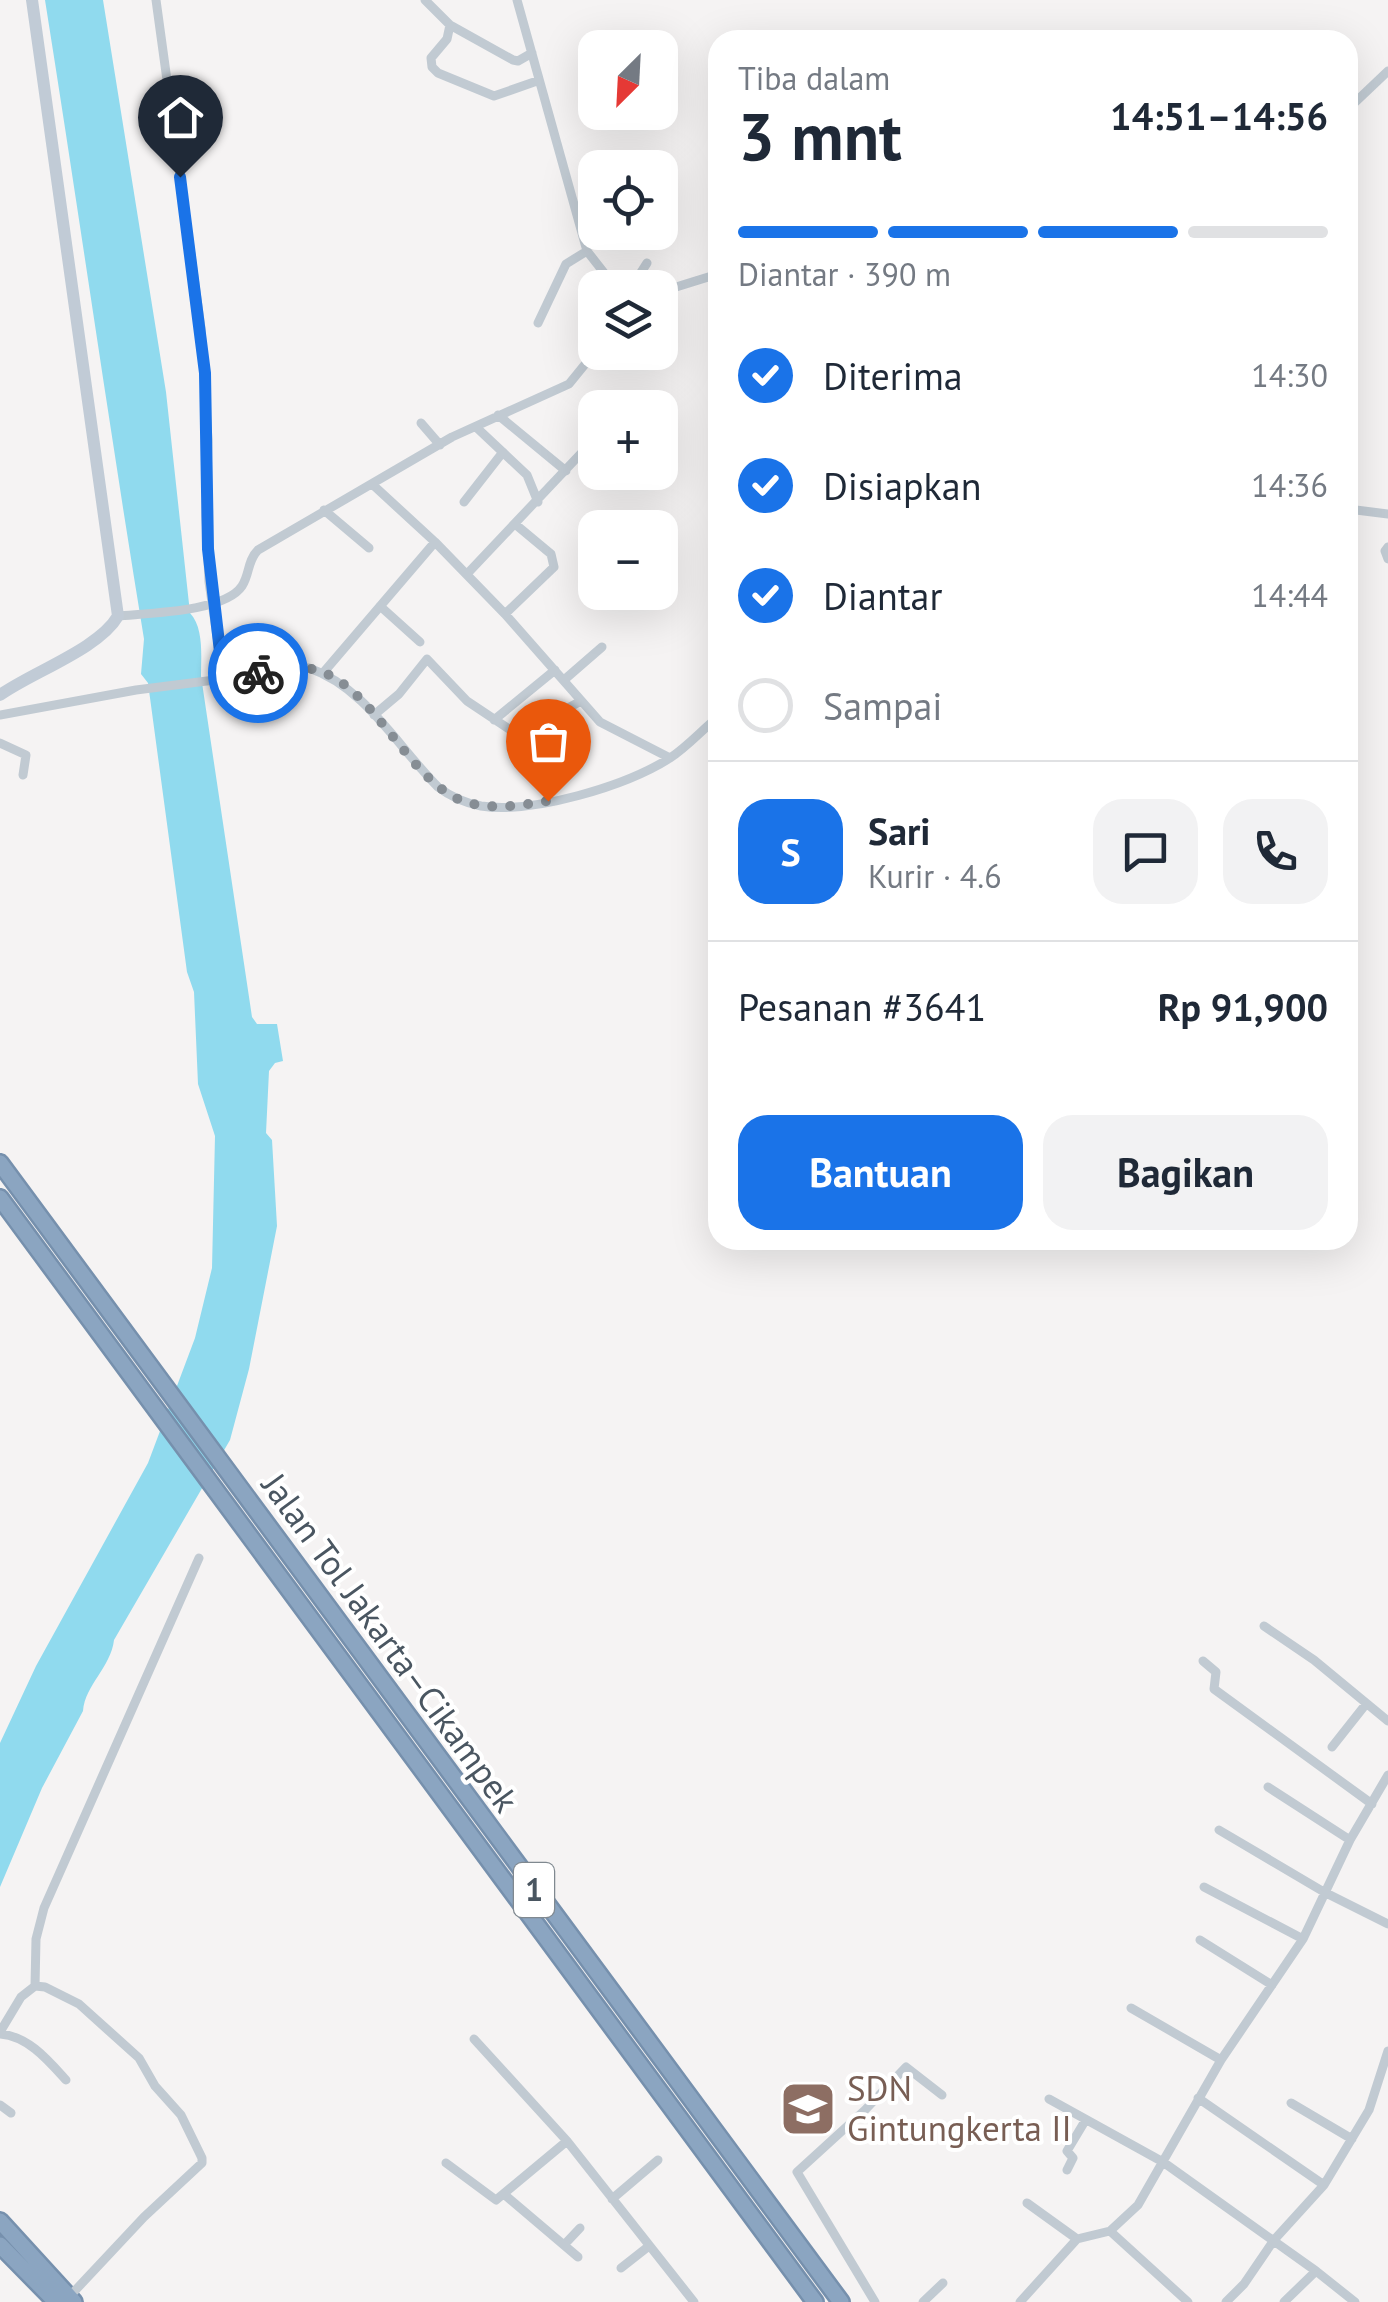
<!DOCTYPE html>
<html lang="id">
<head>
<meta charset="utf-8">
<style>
	body { margin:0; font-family:"PT Sans",sans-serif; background:#f2f2f3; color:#1f2937; height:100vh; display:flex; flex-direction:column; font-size:38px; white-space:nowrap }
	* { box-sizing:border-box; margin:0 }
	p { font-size:32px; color:#747a83 }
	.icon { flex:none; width:55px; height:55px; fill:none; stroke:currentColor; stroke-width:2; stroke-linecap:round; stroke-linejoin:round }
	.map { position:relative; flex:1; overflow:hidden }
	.details { position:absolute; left:708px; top:30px; width:650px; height:1220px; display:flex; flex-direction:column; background:#fff; border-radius:30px; box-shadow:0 10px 40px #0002 }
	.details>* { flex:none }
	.needle { width:65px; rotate:204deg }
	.fabs { position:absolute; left:578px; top:30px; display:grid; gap:20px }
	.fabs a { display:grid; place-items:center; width:100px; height:100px; border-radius:20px; background:#fff; box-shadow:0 10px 40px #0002; font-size:50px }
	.pin { position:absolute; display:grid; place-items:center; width:85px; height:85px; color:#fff; margin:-102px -42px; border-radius:50% 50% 50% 0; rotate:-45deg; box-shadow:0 0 10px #0007 }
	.pin .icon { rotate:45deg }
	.courier { position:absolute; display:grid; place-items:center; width:100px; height:100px; margin:-50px; border:8px solid #1a73e8; border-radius:50%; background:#fff; color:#222; box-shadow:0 2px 12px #0007 }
	.headline em { font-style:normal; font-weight:700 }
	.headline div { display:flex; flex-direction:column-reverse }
	.headline { display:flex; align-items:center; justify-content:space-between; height:170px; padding:0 30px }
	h1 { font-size:65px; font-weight:700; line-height:75px }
	.bar { display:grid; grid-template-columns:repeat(4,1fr); gap:15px 10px; align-content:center; height:120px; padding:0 30px }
	.bar i { height:12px; border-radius:8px; background:#e0e1e3 }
	.bar .current { background:#1a73e8 }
	.bar p { grid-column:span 4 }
	.line { display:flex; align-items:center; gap:25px; padding:0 30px; border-top:2px solid #e0e1e3 }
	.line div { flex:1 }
	.round { display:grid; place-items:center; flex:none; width:105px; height:105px; border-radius:30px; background:#f2f2f3 }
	ol { padding:0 30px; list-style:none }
	li { display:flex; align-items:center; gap:30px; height:110px }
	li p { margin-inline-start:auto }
	li .icon { padding:10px; border-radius:50%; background:#1a73e8; color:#fff; stroke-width:4 }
	li:last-child { color:#747a83 }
	li i { width:55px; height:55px; border:5px solid #e0e1e3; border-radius:50% }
	.button { display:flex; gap:20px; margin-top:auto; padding:20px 30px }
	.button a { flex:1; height:115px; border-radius:30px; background:#1a73e8; color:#fff; font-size:40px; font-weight:700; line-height:115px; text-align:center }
	.button a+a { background:#f2f2f3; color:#1f2937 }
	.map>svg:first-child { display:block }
	.water { fill:#90daee }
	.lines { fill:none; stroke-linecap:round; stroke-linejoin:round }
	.highway-casing { stroke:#7690ad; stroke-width:20 }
	.street { stroke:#c1cad2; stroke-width:9 }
	.secondary { stroke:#c1cbd6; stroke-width:12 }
	.highway { stroke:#8ba5c1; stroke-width:15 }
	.done { stroke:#868d94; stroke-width:10; stroke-dasharray:0 18 }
	.route { stroke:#1a73e8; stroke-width:12 }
	.labels { text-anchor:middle; stroke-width:8; stroke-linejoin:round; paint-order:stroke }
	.shield { fill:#fff; stroke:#808990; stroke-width:2.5 }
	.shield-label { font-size:32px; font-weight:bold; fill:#4a5661 }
	.street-label { font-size:35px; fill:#4a5661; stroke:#fff }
	.education-label { font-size:35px; fill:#785e54; stroke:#fff; text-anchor:start }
</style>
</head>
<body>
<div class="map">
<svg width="1388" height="2302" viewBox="0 0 1388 2302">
	<rect width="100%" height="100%" fill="#f5f3f3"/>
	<!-- water -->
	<path class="water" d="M 45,0 L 103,0 L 166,392 L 190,613 C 204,628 201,656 201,676 L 252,1017 L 257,1024 L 277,1024 L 283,1061 L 275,1063 L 269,1071 L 266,1133 L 272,1140 L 277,1226 L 249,1369 L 230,1440 L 114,1640 C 111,1667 85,1685 83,1711 L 42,1788 L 0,1887 L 0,1743 L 36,1666 L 148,1463 L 195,1338 L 212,1268 L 215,1136 L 198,1084 L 194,992 L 187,972 L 148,683 L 141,674 L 144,639 C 109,426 79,213 45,0 Z"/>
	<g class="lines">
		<!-- highway casing -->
		<g class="highway-casing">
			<path id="highway" d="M 0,1163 L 841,2302
				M 0,1198 L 815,2302
				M 0,2221 L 74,2302
				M 0,2245 L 56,2302"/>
		</g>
		<!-- street -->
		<path class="street" d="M 156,0 L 201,328 L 208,440 L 206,516 L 209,582 L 223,677
			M 425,0 L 450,25 L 513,60 L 518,61 L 532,53
			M 517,0 L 587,251 L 605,274 L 625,288
			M 450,25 L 447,39 L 431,58 L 432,67 L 438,73 L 494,96 L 537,81
			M 1348,109 L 1388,71
			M 631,288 L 647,263
			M 660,292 L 718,274
			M 538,323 L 566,264 L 587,251
			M 498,415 L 566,471
			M 421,423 L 440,445
			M 476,427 L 527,475 L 538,502
			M 372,484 L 435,542 L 505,614 L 600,722 L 670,758
			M 464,502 L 503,452
			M 1348,509 L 1388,514
			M 324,510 L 369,548
			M 1388,547 L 1385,551 L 1388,559
			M 467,574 L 588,446
			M 380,606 L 420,642
			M 505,614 L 554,567 L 551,554 L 515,524
			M 118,616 C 148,613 225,612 242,586 C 250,574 247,561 258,550 L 452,437 L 569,384 L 595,352
			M 323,673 L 435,542
			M 564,680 L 602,647
			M 0,715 L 136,690 L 309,668 C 365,687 398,747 438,787 C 451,797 465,803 481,806 C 533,814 626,786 670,758 C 687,747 702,730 718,717
			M 374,715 L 399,694 L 427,659 L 467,701 L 509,729 L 525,723 L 535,726 L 581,701
			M 494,720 L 555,670
			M 0,743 L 26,755 L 23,775
			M 1264,1626 L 1314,1660 L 1388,1721
			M 1203,1661 L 1216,1672 L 1214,1689 L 1372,1804
			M 1332,1747 L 1366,1704
			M 1268,1787 L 1350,1840
			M 1219,1830 L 1324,1892 L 1388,1924
			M 1204,1887 L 1303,1939
			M 1200,1940 L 1272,1985
			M 35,1986 L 45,1987 L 79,2004 L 139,2058 L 155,2086 L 181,2115 L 202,2158 L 202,2163 L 144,2217 L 69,2297
			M 1131,2008 L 1221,2060
			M 0,2032 L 21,1997 L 35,1986 L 36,1939 L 44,1908 L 199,1558
			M 0,2034 C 28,2036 48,2060 66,2080
			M 474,2039 L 567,2141 L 694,2302
			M 1198,2098 L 1324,2185
			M 1049,2099 L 1163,2162 L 1316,2271 L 1355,2302
			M 1291,2103 L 1352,2139
			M 0,2105 L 11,2113
			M 446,2163 L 496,2200 L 567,2141
			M 1067,2170 L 1073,2158 L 1067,2151 L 1085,2121
			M 505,2195 L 578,2257
			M 612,2199 L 658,2160
			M 1027,2203 L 1077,2239
			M 1110,2231 L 1188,2302
			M 564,2245 L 580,2228
			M 621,2268 L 649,2246
			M 875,2302 L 797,2172 L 865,2110 L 906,2067 L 942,2095
			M 923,2302 L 943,2283
			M 1020,2302 L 1077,2239 L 1110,2231 L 1138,2205 L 1221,2060 L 1303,1939 L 1350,1840 L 1388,1775
			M 1226,2302 L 1244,2284 L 1274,2240 L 1324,2185 L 1369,2110 L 1388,2051
			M 1284,2302 L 1316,2271"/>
		<!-- secondary -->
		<path class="secondary" d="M 0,695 C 32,672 99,649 118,616 L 32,0"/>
		<!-- highway -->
		<use href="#highway" class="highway"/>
	</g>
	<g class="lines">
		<!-- done -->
		<path class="done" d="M 258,673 C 273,671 290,667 305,668 C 370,674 405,780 463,801 C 491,811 520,805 548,801"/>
		<!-- route -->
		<path class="route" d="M 180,177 L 205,373 L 208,549 L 223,677 L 258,673"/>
	</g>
	<!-- icons -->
	<defs>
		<g id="school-square" transform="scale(2.875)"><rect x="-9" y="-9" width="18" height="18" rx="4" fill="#8d6e63" stroke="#fff"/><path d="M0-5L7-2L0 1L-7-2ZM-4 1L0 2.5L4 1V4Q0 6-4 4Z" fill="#fff"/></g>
	</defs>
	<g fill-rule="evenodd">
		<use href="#school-square" x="808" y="2109"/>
	</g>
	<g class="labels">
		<!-- shield labels -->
		<rect class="shield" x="514" y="1863" width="40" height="54" rx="8"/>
		<g class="shield-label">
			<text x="534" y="1901">1</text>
		</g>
		<!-- street labels -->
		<g class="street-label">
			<text transform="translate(390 1643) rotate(54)" y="12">Jalan Tol Jakarta–Cikampek</text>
		</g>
		<!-- education labels -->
		<g class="education-label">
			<text x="847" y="2101">SDN<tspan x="847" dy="40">Gintungkerta II</tspan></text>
		</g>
	</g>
</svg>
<div class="fabs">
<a><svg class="needle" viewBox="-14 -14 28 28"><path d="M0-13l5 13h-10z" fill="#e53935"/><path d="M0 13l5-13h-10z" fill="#747a83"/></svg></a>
<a><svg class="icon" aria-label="locate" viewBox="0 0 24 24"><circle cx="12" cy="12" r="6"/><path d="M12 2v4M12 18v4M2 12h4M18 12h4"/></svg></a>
<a><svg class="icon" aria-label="layers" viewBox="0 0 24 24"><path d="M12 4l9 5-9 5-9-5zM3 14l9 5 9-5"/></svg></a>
<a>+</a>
<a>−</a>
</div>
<div class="pin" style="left:548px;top:801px;background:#ea580c"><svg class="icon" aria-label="bag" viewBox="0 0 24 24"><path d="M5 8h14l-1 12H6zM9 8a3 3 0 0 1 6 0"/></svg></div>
<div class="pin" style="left:180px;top:177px;background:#1f2937"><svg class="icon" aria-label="home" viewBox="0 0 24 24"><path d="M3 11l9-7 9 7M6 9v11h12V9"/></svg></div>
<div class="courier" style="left:258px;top:673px"><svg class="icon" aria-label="bike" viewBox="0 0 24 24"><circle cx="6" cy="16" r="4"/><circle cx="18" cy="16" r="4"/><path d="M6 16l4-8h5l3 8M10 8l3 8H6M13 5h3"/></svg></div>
<section class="details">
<div class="headline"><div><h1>3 mnt</h1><p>Tiba dalam</p></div><em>14:51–14:56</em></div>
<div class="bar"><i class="current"></i><i class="current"></i><i class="current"></i><i></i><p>Diantar · 390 m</p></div>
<ol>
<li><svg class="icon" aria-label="check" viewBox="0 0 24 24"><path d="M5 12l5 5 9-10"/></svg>Diterima<p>14:30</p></li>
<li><svg class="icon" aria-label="check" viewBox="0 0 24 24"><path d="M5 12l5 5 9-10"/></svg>Disiapkan<p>14:36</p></li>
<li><svg class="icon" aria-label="check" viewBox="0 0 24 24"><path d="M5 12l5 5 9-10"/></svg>Diantar<p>14:44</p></li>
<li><i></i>Sampai</li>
</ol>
<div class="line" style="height:180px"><b class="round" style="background:#1a73e8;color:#fff">S</b><div><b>Sari</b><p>Kurir · 4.6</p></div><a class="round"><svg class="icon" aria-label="chat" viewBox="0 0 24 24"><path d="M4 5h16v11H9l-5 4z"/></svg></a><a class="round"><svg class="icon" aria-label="phone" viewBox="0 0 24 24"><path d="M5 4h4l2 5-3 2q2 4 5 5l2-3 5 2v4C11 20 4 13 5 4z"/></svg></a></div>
<div class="line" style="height:130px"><div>Pesanan #3641</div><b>Rp 91,900</b></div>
<div class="button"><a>Bantuan</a><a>Bagikan</a></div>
</section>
</div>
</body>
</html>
